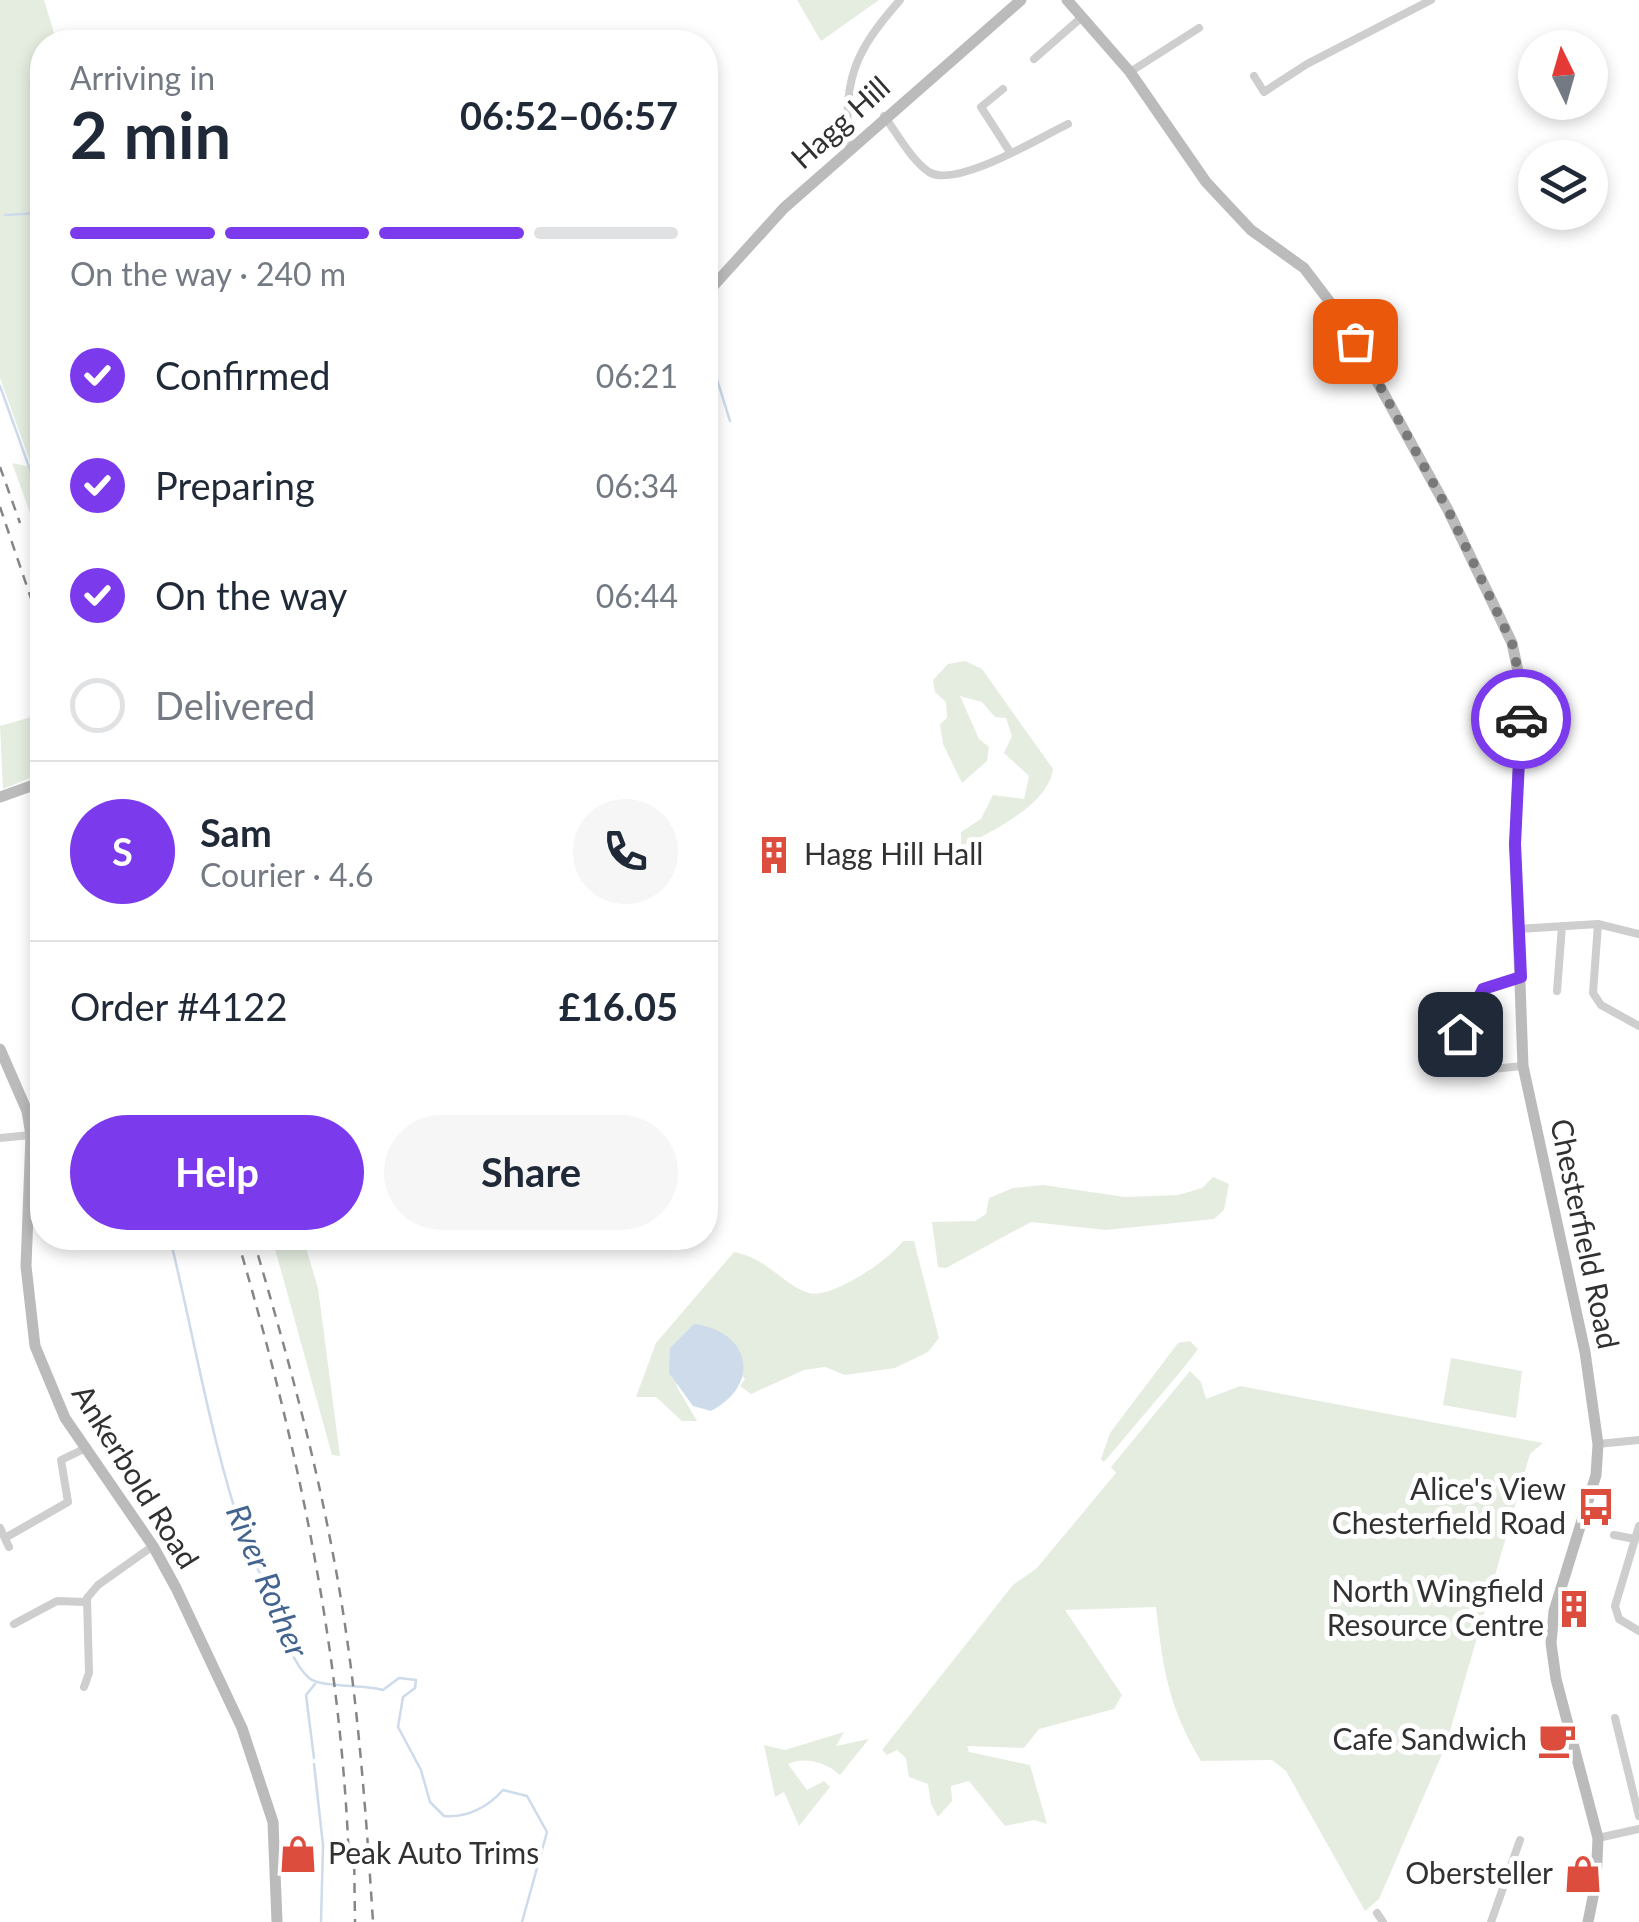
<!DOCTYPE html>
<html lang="en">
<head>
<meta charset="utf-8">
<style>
	body { margin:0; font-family:Lato,sans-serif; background:#f6f6f7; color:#1f2937; height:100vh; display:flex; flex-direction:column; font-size:38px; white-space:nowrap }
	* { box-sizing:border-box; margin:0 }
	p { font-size:32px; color:#747a83 }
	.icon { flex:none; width:55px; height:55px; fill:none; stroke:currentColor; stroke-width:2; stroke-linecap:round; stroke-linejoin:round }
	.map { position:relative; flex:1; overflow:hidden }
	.side { position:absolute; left:30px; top:30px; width:688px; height:1220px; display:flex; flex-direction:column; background:#fff; border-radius:40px; box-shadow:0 5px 15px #0003 }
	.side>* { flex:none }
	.needle { width:65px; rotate:355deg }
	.controls { position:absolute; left:1518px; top:30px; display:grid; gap:20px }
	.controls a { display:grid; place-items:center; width:90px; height:90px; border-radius:50%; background:#fff; box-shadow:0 5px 15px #0003; font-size:50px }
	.pin { position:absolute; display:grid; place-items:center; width:85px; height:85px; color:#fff; margin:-42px; border-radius:20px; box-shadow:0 5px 15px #0006 }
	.courier { position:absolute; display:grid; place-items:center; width:100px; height:100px; margin:-50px; border:8px solid #7c3aed; border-radius:50%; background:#fff; color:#222; box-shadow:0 2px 12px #0007 }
	.head em { font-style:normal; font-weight:700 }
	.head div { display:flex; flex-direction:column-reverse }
	.head { display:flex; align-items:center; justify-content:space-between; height:170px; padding:0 40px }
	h1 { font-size:65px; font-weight:700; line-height:75px }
	.bar { display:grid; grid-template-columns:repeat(4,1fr); gap:15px 10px; align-content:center; height:120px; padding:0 40px }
	.bar i { height:12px; border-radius:8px; background:#e0e1e3 }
	.bar .on { background:#7c3aed }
	.bar p { grid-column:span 4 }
	.line { display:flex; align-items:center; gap:25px; padding:0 40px; border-top:2px solid #e0e1e3 }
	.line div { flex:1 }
	.round { display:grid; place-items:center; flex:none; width:105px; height:105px; border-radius:52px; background:#f6f6f7 }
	ol { padding:0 40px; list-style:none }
	li { display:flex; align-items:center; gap:30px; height:110px }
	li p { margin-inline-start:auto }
	li .icon { padding:10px; border-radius:50%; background:#7c3aed; color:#fff; stroke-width:4 }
	li:last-child { color:#747a83 }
	li i { width:55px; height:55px; border:5px solid #e0e1e3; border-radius:50% }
	.cta { display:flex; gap:20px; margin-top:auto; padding:20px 40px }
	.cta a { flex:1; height:115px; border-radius:60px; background:#7c3aed; color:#fff; font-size:40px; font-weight:700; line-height:115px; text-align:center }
	.cta a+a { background:#f6f6f7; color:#1f2937 }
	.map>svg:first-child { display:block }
	.green { fill:#e5ede0 }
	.water { fill:#cddbeb }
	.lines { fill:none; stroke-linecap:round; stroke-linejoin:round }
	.stream { stroke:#cddbeb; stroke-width:2.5 }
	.street { stroke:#cecece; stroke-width:8 }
	.secondary { stroke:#bbb; stroke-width:11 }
	.rail { stroke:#868686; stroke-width:2.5; stroke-dasharray:10 8; stroke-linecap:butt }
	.done { stroke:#797979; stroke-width:10; stroke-dasharray:0 18 }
	.route { stroke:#7c3aed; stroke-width:12 }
	.labels { text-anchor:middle; stroke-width:10; stroke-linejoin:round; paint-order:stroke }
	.street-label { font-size:30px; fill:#313131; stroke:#fff }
	.poi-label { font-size:30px; fill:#313131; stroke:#fff; text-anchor:end }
	.water-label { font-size:32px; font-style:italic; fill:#42648f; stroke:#fff }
</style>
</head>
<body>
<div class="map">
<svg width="1639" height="1922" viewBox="0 0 1639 1922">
	<rect width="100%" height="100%" fill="#fff"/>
	<!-- green -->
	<path class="green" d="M 0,0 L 44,0 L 57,42 L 42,42 L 42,546 L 12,463 L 32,467 L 0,378 Z
		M 797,0 L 879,0 L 821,41 Z
		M 965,661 L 982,669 L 1053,769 C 1048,806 991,831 961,848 L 961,832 L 981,819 L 993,795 L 1024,799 L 1029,776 L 1004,753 L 1012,736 L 1006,718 L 995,717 L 982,702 L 960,696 L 979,739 L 989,747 L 987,761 L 962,783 L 943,744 L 940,724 L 947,718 L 946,702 L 935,692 L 933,680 L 948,664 Z
		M 42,714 L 42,773 L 3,789 L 0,726 Z
		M 1213,1177 L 1229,1184 L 1224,1210 L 1214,1219 L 1106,1230 L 1031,1222 L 946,1268 L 938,1267 L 932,1222 L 975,1221 L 986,1214 L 989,1198 L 1013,1188 L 1043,1185 L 1125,1197 L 1178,1195 L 1202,1188 Z
		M 272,1238 L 303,1238 L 318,1288 L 340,1456 L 332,1455 Z
		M 903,1241 L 914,1241 L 939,1338 L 928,1352 L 895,1368 L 845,1375 L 825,1367 L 804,1370 L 751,1394 L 740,1386 L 745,1379 L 696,1325 L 670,1348 L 677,1387 L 697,1421 L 682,1421 L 656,1397 L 636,1397 L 656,1343 L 734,1252 C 769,1259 784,1286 809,1293 C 833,1299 890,1259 903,1241 Z
		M 1190,1341 L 1198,1349 L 1186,1365 L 1104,1462 L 1101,1459 L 1110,1433 L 1178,1343 Z
		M 1451,1358 L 1522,1371 L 1516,1418 L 1443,1405 Z
		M 1190,1371 L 1201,1382 L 1206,1399 L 1240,1386 L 1543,1443 L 1530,1454 L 1446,1745 L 1379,1899 L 1365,1911 L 1286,1771 L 1272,1760 L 1201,1761 C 1168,1706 1163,1669 1156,1607 L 1065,1610 L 1122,1695 L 1114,1709 L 1039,1729 L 1024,1748 L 967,1746 L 969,1752 L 1030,1765 L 1047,1824 L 1034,1820 L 1005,1826 L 969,1781 L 951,1786 L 952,1801 L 938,1817 L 931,1804 L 928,1784 L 909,1777 L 906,1758 L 897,1750 L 887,1755 L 882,1750 L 1013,1585 L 1037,1568 L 1116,1473 L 1111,1467 Z
		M 844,1732 L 836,1746 L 869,1739 L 840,1775 C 827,1763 805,1756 788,1764 L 807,1790 L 824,1781 L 830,1787 L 799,1826 L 784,1792 L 775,1797 L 764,1745 L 785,1750 Z"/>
	<!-- water -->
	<path class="water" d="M 694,1324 C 749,1331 763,1383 711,1411 L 693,1406 L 669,1373 L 670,1348 Z"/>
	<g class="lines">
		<!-- stream -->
		<path class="stream" d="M 5,215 L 42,213
			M 705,341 L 730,421
			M 0,386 L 42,503
			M 170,1238 C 195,1340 212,1449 248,1549 C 253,1563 263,1576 268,1590 C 278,1615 289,1661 309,1678 C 321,1688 363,1684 383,1690 L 399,1678 L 416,1680 L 415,1688 L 403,1697 L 398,1727 L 421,1770 L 430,1802 L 444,1816 C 467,1818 488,1807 503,1790 L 527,1796 L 547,1832 L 522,1922
			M 314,1758 L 306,1695 L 315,1684
			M 314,1764 L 323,1845 L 321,1922"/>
		<!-- street -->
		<path class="street" d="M 1034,59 L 1082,17
			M 1130,72 L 1199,28
			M 1254,76 L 1264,92 L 1307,64 L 1431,0
			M 1003,89 L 981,107 L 1010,152
			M 884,116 C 897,133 911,160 929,172 C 956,189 1041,137 1068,124
			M 849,148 C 842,79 856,50 900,0
			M 1598,924 L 1593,993 L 1601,1005 L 1639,1026
			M 1518,929 L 1598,924 L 1639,934
			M 1521,977 L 1483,989 L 1460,1035 L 1459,1047 L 1481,1070 L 1523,1066
			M 1557,991 L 1562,926
			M 0,1138 L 31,1135
			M 1598,1444 L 1639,1440
			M 1639,1526 L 1615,1606 L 1619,1619 L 1639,1631
			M 0,1528 L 9,1547
			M 1614,1535 L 1635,1539
			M 5,1538 L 68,1502 L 61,1460 L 84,1449
			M 14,1624 L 57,1601 L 86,1602
			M 84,1687 L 89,1673 L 87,1598 L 98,1585 L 153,1546
			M 1615,1718 L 1639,1816
			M 1598,1838 L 1639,1829
			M 1377,1913 L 1383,1922
			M 1491,1922 L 1520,1840"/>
		<!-- secondary -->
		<path class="secondary" d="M 1067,0 L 1130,72 L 1206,182 L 1251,230 L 1304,268 L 1342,318 L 1448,510 L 1512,643 L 1522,690 L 1515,844 L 1523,1066 L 1585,1352 L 1598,1444 L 1596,1475 L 1554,1611 L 1551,1643 L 1556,1679 L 1598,1838 L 1596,1882 L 1588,1922
			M 705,295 L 784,208 L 1021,0
			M 0,797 L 42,782
			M 0,1049 L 27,1111 L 31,1135 L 26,1266 L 35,1346 L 65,1418 L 153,1546 L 176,1588 L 242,1728 L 273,1822 L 277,1922"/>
		<!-- rail -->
		<path class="rail" d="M 0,467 L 20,523
			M 0,507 L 42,631
			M 237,1238 C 297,1442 341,1648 349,1862
			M 253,1238 C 283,1340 312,1443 332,1549 C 356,1672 365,1797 373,1922
			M 354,1847 L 355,1922"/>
	</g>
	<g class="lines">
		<!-- done -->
		<path class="done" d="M 1355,341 L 1448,510 L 1512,643 L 1522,690 L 1521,719"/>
		<!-- route -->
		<path class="route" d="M 1460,1034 L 1483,989 L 1521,977 L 1515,844 L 1521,719"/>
	</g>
	<!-- icons -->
	<defs>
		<g id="building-bare" transform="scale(3)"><path d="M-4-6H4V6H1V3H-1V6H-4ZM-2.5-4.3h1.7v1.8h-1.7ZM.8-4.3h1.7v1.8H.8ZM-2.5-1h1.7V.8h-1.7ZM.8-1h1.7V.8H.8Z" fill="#dd4d3e" stroke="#fff" stroke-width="2.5" paint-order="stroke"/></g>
		<g id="bus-bare" transform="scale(3)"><path d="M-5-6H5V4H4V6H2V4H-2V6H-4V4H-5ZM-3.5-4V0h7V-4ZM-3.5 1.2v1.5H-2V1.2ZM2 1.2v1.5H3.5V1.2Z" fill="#dd4d3e" stroke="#fff" stroke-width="2.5" paint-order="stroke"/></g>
		<g id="cafe-bare" transform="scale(3)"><path d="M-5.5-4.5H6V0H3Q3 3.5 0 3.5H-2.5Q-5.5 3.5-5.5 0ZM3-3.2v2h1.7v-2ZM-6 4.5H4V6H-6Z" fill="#dd4d3e" stroke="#fff" stroke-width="2.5" paint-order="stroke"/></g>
		<g id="shop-bare" transform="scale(3)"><path d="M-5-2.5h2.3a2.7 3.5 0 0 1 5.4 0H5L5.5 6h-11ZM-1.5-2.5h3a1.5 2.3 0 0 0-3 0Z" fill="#dd4d3e" stroke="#fff" stroke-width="2.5" paint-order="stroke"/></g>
	</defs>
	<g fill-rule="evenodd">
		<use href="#building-bare" x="774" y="855"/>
		<use href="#bus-bare" x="1596" y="1507"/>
		<use href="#building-bare" x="1574" y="1609"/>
		<use href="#cafe-bare" x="1557" y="1740"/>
		<use href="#shop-bare" x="298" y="1854"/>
		<use href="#shop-bare" x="1583" y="1874"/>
	</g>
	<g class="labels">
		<!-- street labels -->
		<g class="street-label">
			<text transform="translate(841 123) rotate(-42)" y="10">Hagg Hill</text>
			<text transform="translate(1584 1234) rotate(78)" y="10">Chesterfield Road</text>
			<text transform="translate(135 1477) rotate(58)" y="10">Ankerbold Road</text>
		</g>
		<!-- poi labels -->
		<g class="poi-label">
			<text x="804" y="865" text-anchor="start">Hagg Hill Hall</text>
			<text x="1566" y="1500">Alice's View<tspan x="1566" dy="34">Chesterfield Road</tspan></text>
			<text x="1544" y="1602">North Wingfield<tspan x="1544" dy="34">Resource Centre</tspan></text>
			<text x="1527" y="1750">Cafe Sandwich</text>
			<text x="328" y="1864" text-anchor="start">Peak Auto Trims</text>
			<text x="1553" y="1884">Obersteller</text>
		</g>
		<!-- water labels -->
		<g class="water-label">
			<text transform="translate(267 1581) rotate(67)" y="11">River Rother</text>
		</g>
	</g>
</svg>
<div class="controls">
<a><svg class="needle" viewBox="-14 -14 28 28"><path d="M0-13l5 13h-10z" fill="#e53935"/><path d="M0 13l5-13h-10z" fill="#747a83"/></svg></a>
<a><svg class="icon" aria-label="layers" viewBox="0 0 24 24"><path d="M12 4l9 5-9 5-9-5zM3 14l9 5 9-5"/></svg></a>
</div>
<div class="pin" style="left:1355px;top:341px;background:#ea580c"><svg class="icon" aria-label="bag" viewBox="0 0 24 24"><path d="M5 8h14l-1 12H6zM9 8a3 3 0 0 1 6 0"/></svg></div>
<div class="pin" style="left:1460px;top:1034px;background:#1f2937"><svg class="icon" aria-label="home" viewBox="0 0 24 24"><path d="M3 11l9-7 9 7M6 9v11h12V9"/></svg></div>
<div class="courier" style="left:1521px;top:719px"><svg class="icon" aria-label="car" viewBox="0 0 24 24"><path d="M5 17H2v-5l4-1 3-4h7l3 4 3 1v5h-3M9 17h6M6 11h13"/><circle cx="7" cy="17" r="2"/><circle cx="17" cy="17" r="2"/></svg></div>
<section class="side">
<div class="head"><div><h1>2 min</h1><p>Arriving in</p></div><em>06:52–06:57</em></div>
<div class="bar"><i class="on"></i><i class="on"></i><i class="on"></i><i></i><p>On the way · 240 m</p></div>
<ol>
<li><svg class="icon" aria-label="check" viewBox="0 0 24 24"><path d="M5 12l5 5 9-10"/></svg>Confirmed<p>06:21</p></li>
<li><svg class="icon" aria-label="check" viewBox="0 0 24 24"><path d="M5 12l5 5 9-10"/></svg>Preparing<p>06:34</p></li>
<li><svg class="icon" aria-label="check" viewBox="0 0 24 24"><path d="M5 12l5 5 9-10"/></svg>On the way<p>06:44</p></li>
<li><i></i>Delivered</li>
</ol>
<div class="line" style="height:180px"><b class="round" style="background:#7c3aed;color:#fff">S</b><div><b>Sam</b><p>Courier · 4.6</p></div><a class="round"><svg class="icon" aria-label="phone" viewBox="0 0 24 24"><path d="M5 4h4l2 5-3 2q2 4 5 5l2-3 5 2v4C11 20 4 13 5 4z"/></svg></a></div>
<div class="line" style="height:130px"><div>Order #4122</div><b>£16.05</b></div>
<div class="cta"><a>Help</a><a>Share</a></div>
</section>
</div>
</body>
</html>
